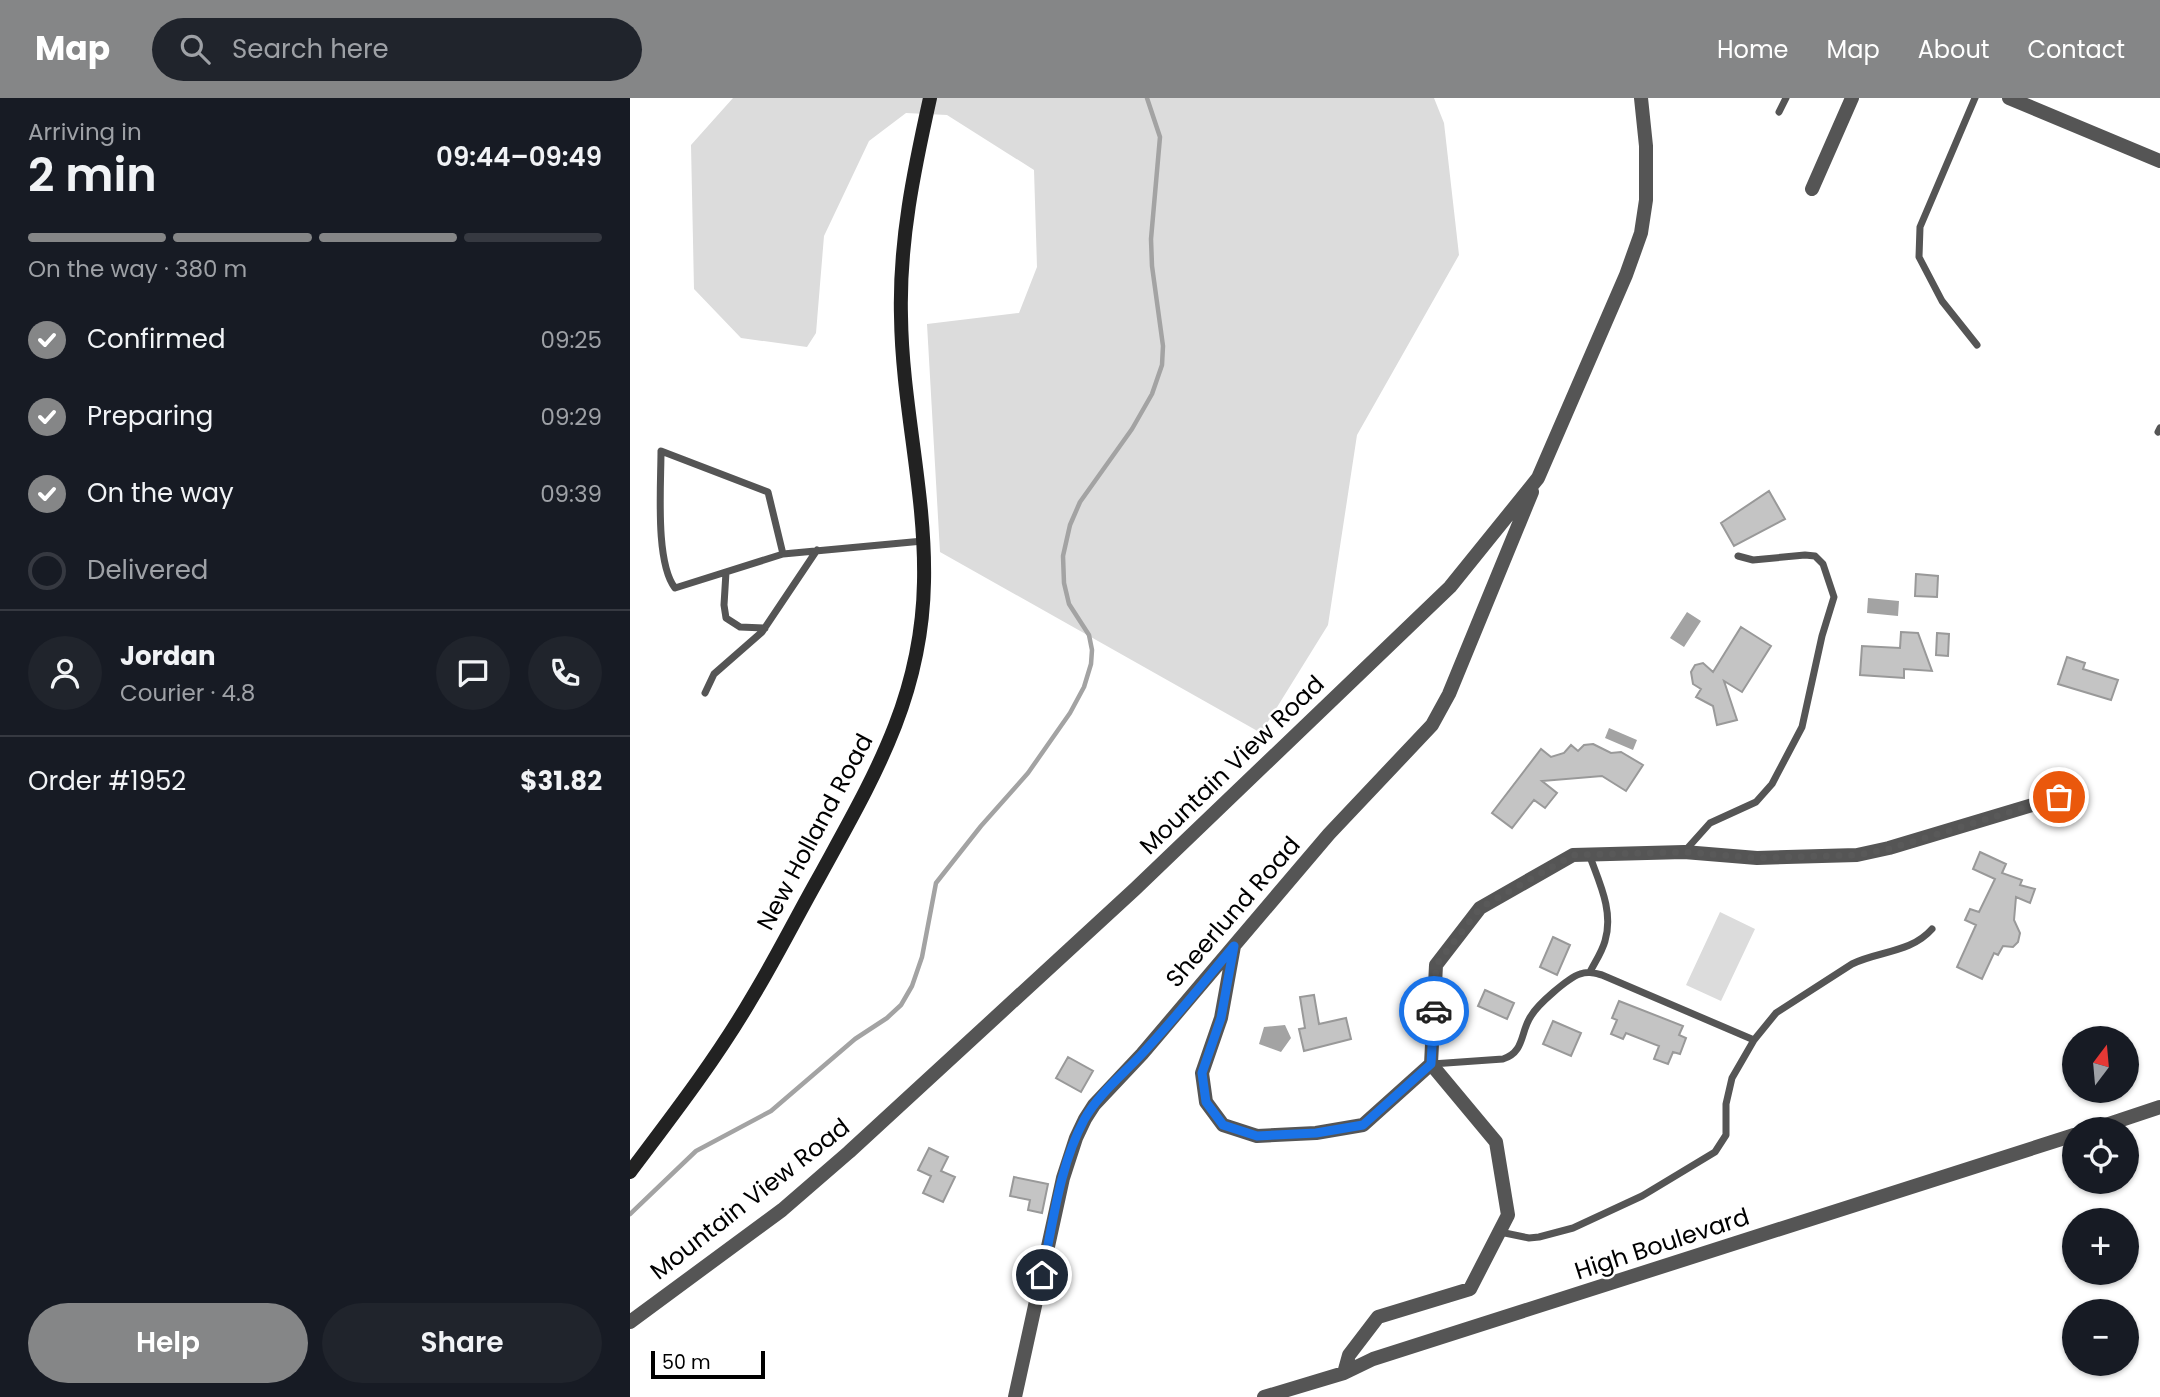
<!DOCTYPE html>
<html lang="en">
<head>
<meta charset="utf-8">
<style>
	body { margin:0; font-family:Poppins,sans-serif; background:#20242c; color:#f1f3f6; height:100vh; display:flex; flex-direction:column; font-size:26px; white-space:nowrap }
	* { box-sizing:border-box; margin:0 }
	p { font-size:23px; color:#9ea1a6 }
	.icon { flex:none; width:38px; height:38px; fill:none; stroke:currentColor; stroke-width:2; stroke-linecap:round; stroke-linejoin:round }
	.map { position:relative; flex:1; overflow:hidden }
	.details { display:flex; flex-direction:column; background:#171b24; width:630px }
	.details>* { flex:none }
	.needle { width:46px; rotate:16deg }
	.buttons { position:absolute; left:1432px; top:928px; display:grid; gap:14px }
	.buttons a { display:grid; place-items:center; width:77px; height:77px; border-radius:50%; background:#171b24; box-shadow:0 2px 5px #0004; font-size:35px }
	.scale { position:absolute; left:21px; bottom:18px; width:114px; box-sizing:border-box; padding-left:7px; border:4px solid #000; border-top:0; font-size:19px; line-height:24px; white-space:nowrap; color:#000; -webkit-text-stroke:5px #fff; paint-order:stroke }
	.pin { position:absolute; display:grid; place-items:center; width:60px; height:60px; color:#fff; margin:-30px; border:4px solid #fff; border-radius:50%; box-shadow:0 2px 7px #0007 }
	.courier { position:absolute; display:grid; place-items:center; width:70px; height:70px; margin:-35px; border:5px solid #1a73e8; border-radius:50%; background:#fff; color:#222; box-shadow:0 2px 9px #0007 }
	.head em { font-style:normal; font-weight:600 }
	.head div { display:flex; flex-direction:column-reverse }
	.head { display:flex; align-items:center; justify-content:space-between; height:119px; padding:0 28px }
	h1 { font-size:46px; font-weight:600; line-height:52px }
	.bar { display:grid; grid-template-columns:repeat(4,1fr); gap:10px 7px; align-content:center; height:84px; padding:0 28px }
	.bar i { height:9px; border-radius:5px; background:#363941 }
	.bar .on { background:#858687 }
	.bar p { grid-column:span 4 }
	.line { display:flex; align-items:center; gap:18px; padding:0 28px; border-top:2px solid #363941 }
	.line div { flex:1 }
	.round { display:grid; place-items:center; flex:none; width:74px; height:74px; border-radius:37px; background:#20242c }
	ol { padding:0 28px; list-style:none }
	li { display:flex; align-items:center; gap:21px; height:77px }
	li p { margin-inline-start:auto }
	li .icon { padding:7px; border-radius:50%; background:#858687; color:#fff; stroke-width:4 }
	li:last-child { color:#9ea1a6 }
	li i { width:38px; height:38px; border:4px solid #363941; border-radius:50% }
	.cta { display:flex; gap:14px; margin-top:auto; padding:14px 28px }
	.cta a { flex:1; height:80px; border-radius:42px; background:#858687; color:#fff; font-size:28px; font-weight:600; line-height:80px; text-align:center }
	.cta a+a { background:#20242c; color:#f1f3f6 }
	header { display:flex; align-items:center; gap:42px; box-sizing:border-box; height:98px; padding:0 35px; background:#858687; color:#fff }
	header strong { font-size:33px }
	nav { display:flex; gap:38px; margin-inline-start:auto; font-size:24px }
	.search { width:490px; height:63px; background:#20242c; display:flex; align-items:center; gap:18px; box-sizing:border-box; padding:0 24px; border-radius:38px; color:#9ea1a6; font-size:26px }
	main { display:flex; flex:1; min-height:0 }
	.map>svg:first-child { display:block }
	.green { fill:#dcdcdc }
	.water { fill:#a3a3a3 }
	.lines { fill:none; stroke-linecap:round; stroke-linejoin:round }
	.stream { stroke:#a3a3a3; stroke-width:4.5 }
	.building { fill:#c4c4c4; stroke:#999; stroke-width:2 }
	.lane { stroke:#555; stroke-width:7 }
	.street { stroke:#555; stroke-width:14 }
	.secondary { stroke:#222; stroke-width:14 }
	.done { stroke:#595959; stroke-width:7; stroke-dasharray:0 12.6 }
	.route { stroke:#1a73e8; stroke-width:9 }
	.labels { text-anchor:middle; stroke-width:5; stroke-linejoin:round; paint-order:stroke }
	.street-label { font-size:24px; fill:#000; stroke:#fff }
</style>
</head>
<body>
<header>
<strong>Map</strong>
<div class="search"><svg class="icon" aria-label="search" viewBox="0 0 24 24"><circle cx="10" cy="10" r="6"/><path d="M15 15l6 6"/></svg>Search here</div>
<nav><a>Home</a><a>Map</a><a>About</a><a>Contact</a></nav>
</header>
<main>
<section class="details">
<div class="head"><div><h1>2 min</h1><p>Arriving in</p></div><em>09:44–09:49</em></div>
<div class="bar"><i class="on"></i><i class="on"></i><i class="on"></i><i></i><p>On the way · 380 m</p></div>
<ol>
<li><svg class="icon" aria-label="check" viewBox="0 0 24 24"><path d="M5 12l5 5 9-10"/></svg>Confirmed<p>09:25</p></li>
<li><svg class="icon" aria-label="check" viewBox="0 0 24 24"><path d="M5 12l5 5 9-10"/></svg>Preparing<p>09:29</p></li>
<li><svg class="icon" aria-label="check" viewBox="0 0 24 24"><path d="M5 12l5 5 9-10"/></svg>On the way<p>09:39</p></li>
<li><i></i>Delivered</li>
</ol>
<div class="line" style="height:126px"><a class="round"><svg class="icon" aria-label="person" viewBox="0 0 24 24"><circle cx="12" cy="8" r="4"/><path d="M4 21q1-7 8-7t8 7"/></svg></a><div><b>Jordan</b><p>Courier · 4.8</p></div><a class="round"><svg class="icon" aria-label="chat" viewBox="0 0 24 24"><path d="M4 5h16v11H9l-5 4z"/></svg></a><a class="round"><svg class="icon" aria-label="phone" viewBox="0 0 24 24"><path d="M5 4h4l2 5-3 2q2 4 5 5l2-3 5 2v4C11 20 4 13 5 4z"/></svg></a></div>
<div class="line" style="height:91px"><div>Order #1952</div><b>$31.82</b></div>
<div class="cta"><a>Help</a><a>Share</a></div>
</section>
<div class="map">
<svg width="1530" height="1299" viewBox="0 0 1530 1299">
	<rect width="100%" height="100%" fill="#fff"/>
	<!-- green -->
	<path class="green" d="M 103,0 L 804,0 L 814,25 L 829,157 L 727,337 L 698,527 L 631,635 L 310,454 L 297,226 L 389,215 L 407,169 L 404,72 L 317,17 L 276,15 L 239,43 L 194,138 L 186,235 L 177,249 L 111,240 L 64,191 L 61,47 Z
		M 1090,814 L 1125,831 L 1091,903 L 1056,887 Z"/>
	<!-- water -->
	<path class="water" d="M 1238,500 L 1269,503 L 1268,518 L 1237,515 Z
		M 1057,514 L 1071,523 L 1054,549 L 1040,540 Z
		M 979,630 L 1007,642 L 1003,652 L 975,640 Z
		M 655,927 L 661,940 L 651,954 L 629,946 L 634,929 Z"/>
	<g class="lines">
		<!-- stream -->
		<path class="stream" d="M 0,1116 L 66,1053 L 141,1013 L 225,941 L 257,920 L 271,907 L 282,888 L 292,859 L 306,785 L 351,728 L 398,675 L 440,615 L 454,589 L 461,566 L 462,552 L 459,537 L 439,506 L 434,485 L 433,458 L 440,427 L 450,404 L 502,331 L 522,296 L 532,267 L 533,248 L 522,168 L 521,141 L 530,39 L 517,0"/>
	</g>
	<!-- building -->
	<path class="building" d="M 1139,393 L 1155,421 L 1104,448 L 1091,425 Z
		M 1286,476 L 1308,478 L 1307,499 L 1285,498 Z
		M 1111,529 L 1141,548 L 1112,594 L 1094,583 L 1107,622 L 1087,627 L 1083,608 L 1066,599 L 1071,591 L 1063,586 L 1061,574 L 1065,567 L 1073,565 L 1083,574 Z
		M 1271,534 L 1288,535 L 1302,573 L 1274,571 L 1274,580 L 1230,577 L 1232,548 L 1270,550 Z
		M 1307,535 L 1319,536 L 1318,558 L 1306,557 Z
		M 1437,559 L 1455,565 L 1453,571 L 1488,582 L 1481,602 L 1428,586 Z
		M 963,646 L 981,655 L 991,654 L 1013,667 L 996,693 L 972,678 L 912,683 L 927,695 L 915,710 L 904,702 L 882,730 L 862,715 L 911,651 L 921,659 L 934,655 L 941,647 L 948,653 L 954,647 Z
		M 1350,754 L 1376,766 L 1372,775 L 1392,782 L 1390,787 L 1405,791 L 1400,805 L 1386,799 L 1384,822 L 1390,835 L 1388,844 L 1383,849 L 1373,848 L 1368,857 L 1364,855 L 1352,881 L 1327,869 L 1346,827 L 1335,822 L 1340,811 L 1349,814 L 1365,781 L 1343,771 Z
		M 923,839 L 940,847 L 927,877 L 910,869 Z
		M 855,892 L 884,905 L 877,921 L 848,908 Z
		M 684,897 L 689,926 L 716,920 L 721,941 L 674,953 L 669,931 L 675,930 L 670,899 Z
		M 989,903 L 1053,928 L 1049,937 L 1056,940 L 1050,956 L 1043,954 L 1038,966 L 1024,961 L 1029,948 L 996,935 L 993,941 L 981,936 L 987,922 L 982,920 Z
		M 923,923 L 951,935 L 941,958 L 913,946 Z
		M 438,959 L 463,973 L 451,994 L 426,980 Z
		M 299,1050 L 318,1059 L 311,1073 L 325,1079 L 313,1104 L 293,1095 L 301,1078 L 288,1072 Z
		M 384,1079 L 418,1086 L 412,1115 L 398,1112 L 400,1102 L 380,1098 Z"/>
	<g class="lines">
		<!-- lane -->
		<path class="lane" d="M 1345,0 L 1290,129 L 1289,159 L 1312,203 L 1347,247
			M 1149,14 L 1156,0
			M 1528,334 L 1530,330
			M 153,456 L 138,394 L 31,353 C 31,388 25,464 45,490 L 153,456 L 293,443
			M 96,474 L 94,507 L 96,520 L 110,529 L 135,530
			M 75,595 L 84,576 L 132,534 L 187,452
			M 1054,754 L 1080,725 L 1126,704 L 1142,686 L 1172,629 L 1192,538 L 1204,499 L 1193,466 L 1185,458 L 1175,457 L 1123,462 L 1108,458
			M 959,756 C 969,784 984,813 975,843 C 972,854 965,864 960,874
			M 802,966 L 873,961 C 895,954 890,934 901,918 C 908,906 938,880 950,876 C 958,873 964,875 972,877 L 1124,942
			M 870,1134 L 899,1140 L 909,1139 L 943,1130 L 1012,1098 L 1085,1054 L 1096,1037 L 1096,1006 L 1102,980 L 1124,942 L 1146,915 L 1222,866 C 1248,853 1281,855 1302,831"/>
		<!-- street -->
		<path class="street" d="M 1379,0 L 1530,63
			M 1182,91 L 1222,0
			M 604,848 L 591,920 L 572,975 L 576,1004 L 593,1027 L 627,1038 L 686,1035 L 733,1027 L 801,966 L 806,867 L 850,810 L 943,757 L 1054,754 L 1127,760 L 1227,757 L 1259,750 L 1429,699
			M 1464,1031 L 1530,1009
			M 0,1224 L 152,1112 L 219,1054 L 505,791 L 820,489 L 908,380 L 996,177 L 1011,135 L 1016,102 L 1016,48 L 1011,0
			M 714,1275 L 719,1257 L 748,1219 L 840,1191 L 878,1117 L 866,1044 L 801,966
			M 385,1299 L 433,1080 L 446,1040 L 455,1021 L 464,1007 L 512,956 L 699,736 L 802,627 L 819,596 L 902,394
			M 634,1299 L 714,1275 L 743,1261 L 1444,1037"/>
		<!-- secondary -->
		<path class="secondary" d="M 0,1074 C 43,1017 87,960 123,898 C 146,860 166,820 188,781 C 242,682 292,601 294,484 C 296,395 272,307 271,218 C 269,144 284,72 300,0"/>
	</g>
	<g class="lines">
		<!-- done -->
		<path class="done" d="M 804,913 L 806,867 L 850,810 L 943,757 L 1054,754 L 1127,760 L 1227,757 L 1259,751 L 1429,699"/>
		<!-- route -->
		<path class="route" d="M 412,1177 C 423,1126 429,1069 454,1022 C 467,998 491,978 510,958 C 543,923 573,885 604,848 L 591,920 L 572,975 L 576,1004 L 593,1027 L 627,1038 L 686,1035 L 733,1027 L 801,966 L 804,913"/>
	</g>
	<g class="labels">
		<!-- street labels -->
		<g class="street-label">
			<text transform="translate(602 667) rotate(-44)" y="8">Mountain View Road</text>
			<text transform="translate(185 734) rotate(-62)" y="8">New Holland Road</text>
			<text transform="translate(603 814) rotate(-49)" y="8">Sheerlund Road</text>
			<text transform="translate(120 1101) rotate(-38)" y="8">Mountain View Road</text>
			<text transform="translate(1032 1146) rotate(-18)" y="8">High Boulevard</text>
		</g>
	</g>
</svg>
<div class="buttons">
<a><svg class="needle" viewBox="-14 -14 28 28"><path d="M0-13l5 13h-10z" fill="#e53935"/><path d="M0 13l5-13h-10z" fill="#9ea1a6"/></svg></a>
<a><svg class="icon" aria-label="locate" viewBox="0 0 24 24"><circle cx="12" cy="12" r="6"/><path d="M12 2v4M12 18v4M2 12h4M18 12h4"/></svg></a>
<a>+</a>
<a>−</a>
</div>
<div class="scale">50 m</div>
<div class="pin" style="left:1429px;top:699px;background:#ea580c"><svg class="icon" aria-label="bag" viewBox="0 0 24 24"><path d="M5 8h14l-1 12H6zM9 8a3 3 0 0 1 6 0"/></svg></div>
<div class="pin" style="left:412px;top:1177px;background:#1f2937"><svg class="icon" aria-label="home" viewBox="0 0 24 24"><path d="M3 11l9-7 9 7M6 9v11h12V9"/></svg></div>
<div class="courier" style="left:804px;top:913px"><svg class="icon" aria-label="car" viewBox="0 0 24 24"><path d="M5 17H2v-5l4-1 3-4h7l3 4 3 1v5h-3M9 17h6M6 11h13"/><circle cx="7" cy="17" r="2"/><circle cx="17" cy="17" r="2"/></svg></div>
</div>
</main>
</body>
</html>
